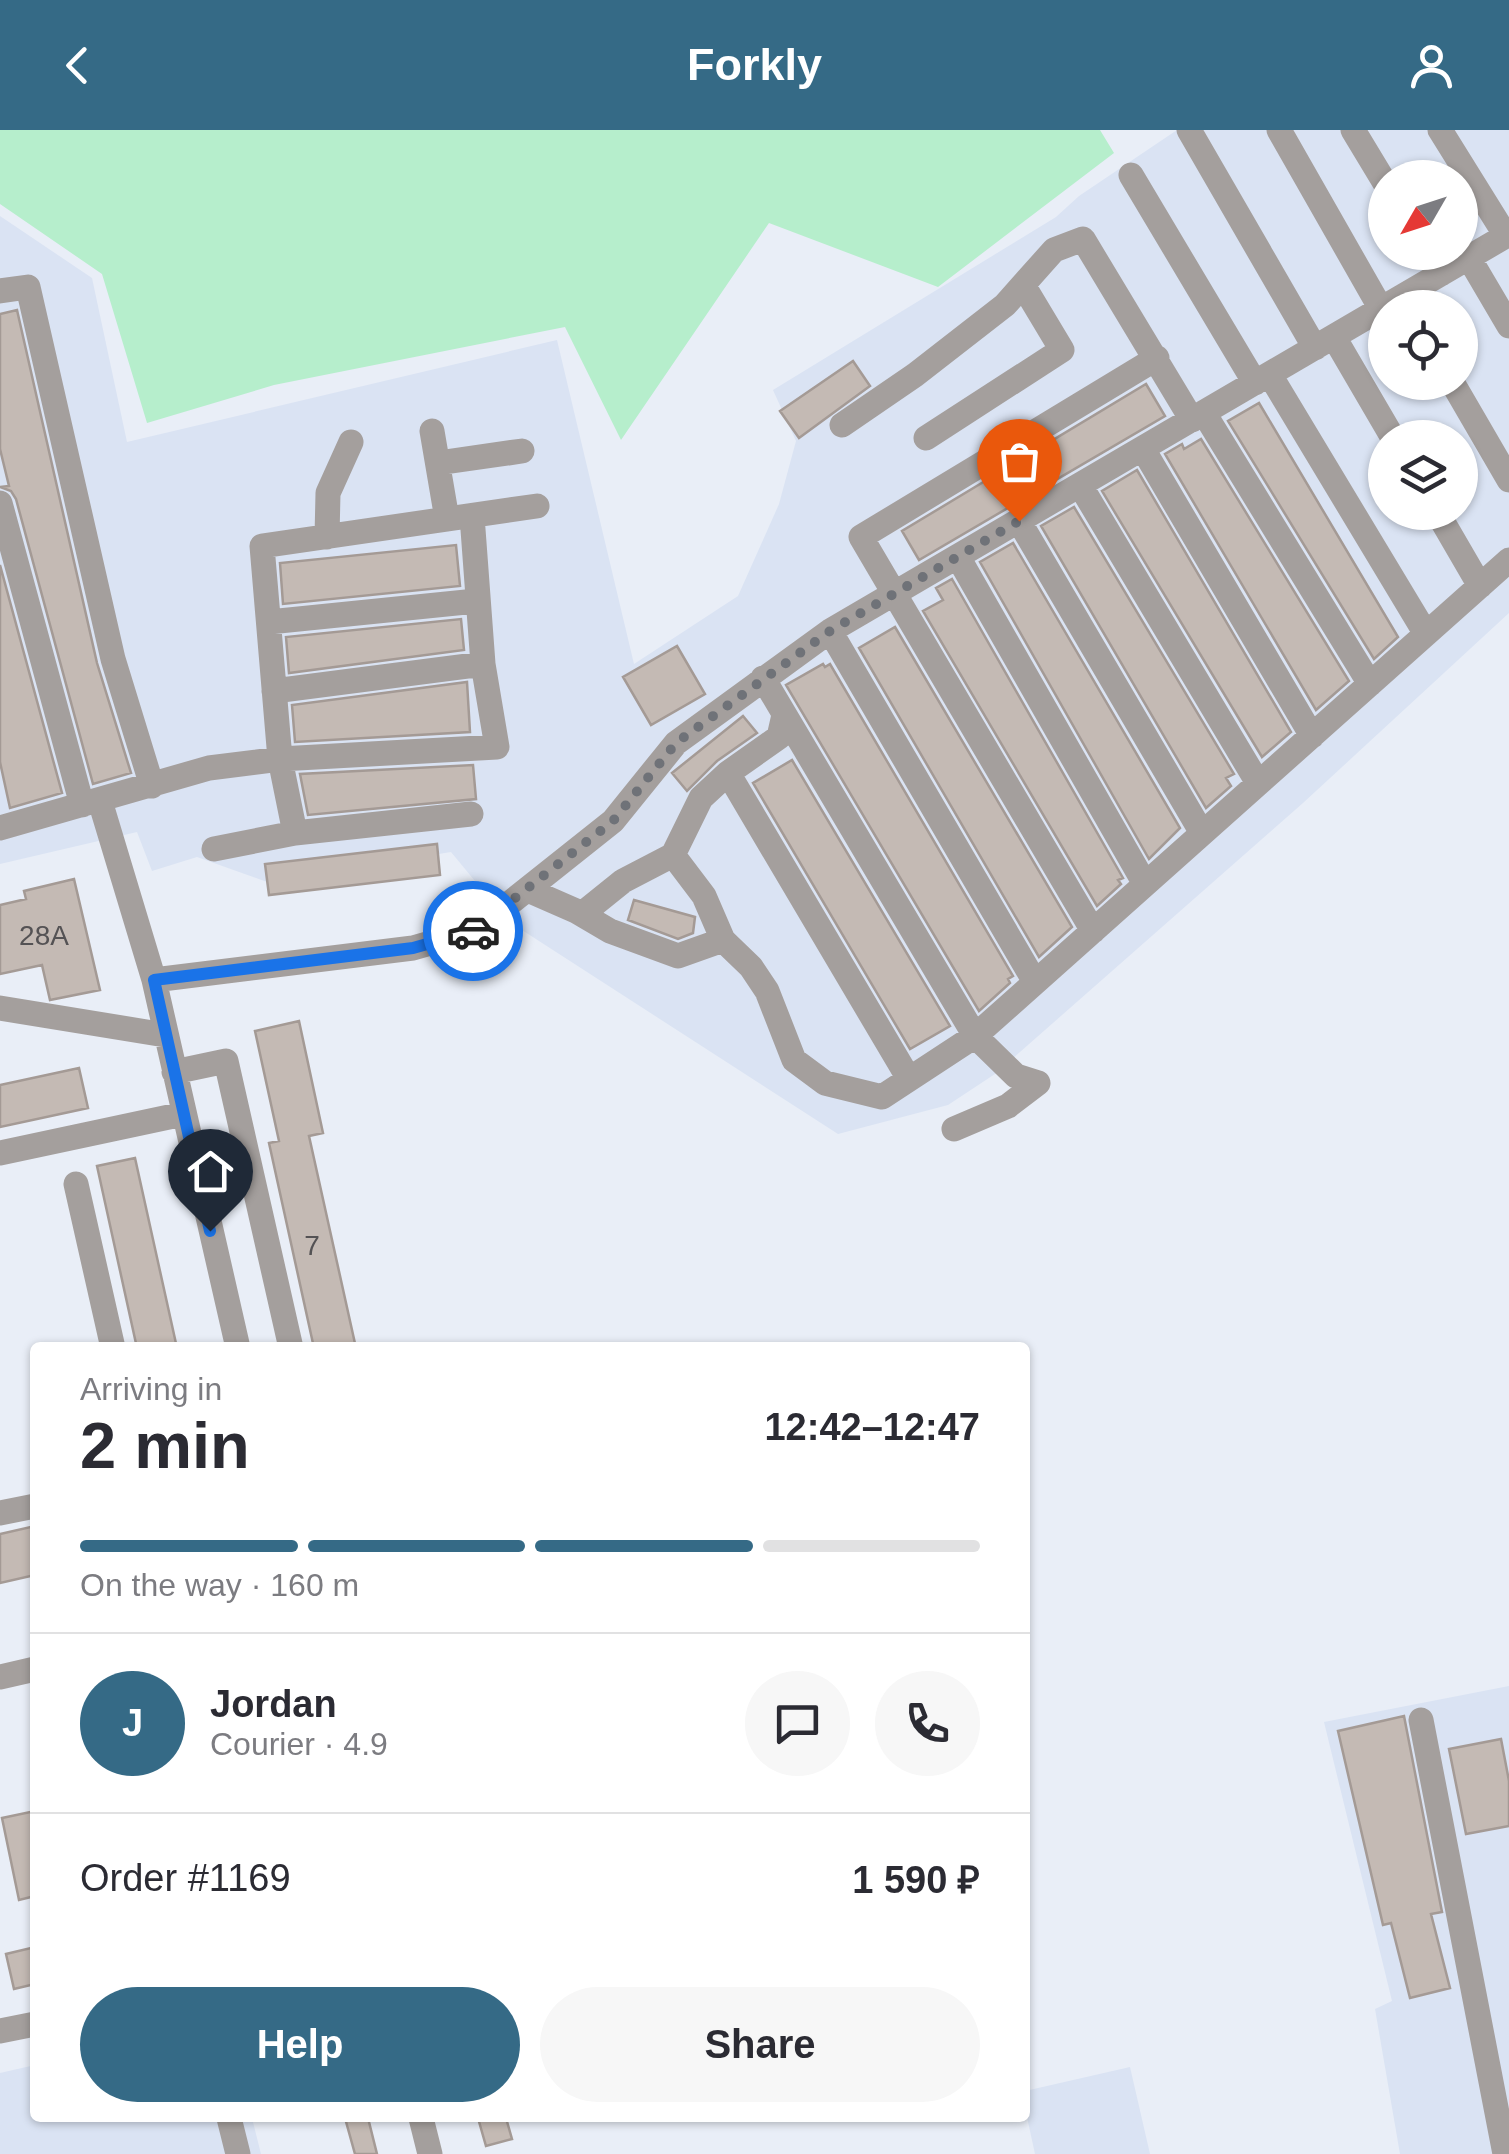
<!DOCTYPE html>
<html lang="en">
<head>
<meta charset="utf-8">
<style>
	body { margin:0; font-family:Arial,sans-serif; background:#f7f7f7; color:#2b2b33; height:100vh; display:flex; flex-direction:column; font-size:38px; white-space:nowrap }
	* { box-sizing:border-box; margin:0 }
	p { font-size:32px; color:#7c7c81 }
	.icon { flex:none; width:55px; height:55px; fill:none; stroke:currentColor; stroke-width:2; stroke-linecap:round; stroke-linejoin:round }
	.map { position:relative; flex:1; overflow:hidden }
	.sheet { position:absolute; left:30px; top:1212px; width:1000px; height:780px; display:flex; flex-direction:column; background:#fff; border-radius:10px; box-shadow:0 2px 8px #0004 }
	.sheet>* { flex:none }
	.needle { width:65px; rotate:231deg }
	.fabs { position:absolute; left:1368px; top:30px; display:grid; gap:20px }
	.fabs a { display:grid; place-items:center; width:110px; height:110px; border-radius:50%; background:#fff; box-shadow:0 2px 8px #0004; font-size:50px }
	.pin { position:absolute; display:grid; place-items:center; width:85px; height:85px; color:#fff; margin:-102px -42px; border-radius:50% 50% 50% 0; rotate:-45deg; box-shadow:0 0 10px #0007 }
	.pin .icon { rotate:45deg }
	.courier { position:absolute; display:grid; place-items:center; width:100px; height:100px; margin:-50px; border:8px solid #1a73e8; border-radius:50%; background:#fff; color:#222; box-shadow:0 2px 12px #0007 }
	.head em { font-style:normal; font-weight:800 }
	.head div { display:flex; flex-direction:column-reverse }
	.head { display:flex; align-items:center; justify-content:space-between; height:170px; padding:0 50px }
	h1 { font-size:65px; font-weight:800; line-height:75px }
	.bar { display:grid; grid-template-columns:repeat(4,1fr); gap:15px 10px; align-content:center; height:120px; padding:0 50px }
	.bar i { height:12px; border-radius:8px; background:#e1e1e2 }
	.bar .on { background:#356a86 }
	.bar p { grid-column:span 4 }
	.line { display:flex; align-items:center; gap:25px; padding:0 50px; border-top:2px solid #e1e1e2 }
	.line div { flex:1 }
	.round { display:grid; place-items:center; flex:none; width:105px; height:105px; border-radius:52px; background:#f7f7f7 }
	.cta { display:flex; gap:20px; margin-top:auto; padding:20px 50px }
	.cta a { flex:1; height:115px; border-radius:60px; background:#356a86; color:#fff; font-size:40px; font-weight:800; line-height:115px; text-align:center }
	.cta a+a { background:#f7f7f7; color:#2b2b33 }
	header { display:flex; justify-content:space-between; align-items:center; height:130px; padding:0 50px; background:#356a86; color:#fff; font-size:45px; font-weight:800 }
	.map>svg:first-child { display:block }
	.built { fill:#dae3f3; fill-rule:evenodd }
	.green { fill:#b6eecc }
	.building { fill:#c4bab4; stroke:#a49a95; stroke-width:2.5 }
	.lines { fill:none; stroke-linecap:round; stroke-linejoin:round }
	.minor { stroke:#a49f9d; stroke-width:25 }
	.done { stroke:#6f7278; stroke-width:10; stroke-dasharray:0 18 }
	.route { stroke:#1a73e8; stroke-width:12 }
	.labels { text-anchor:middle; stroke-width:8; stroke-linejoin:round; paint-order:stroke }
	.number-label { font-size:28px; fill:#545254 }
</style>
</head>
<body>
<header><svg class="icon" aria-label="back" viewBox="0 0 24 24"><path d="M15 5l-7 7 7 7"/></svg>Forkly<svg class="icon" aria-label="person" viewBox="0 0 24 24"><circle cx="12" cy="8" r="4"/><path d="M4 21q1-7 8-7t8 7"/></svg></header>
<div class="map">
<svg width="1509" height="2024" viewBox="0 0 1509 2024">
	<rect width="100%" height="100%" fill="#e9eef7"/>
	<!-- built -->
	<path class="built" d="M 1177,0 L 1509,0 L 1509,483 L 1303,673 L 995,944 L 948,975 L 838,1004 L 508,791 L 451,722 L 267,752 L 197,727 L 152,741 L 137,702 L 0,734 L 0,86 L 92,148 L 127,312 L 557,210 L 634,534 L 738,466 L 779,374 L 796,311 L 773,260 L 1056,87 L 1079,66 ZM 1385,48 L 1460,48 L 1460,122 L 1385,122 ZM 1385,178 L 1460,178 L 1460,252 L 1385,252 ZM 1385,308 L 1460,308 L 1460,382 L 1385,382 Z
		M 1509,1556 L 1509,2024 L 1400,2024 L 1375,1879 L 1392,1871 L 1324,1592 Z
		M 35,1935 L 35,1988 L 252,1988 L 261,2024 L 0,2024 L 0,1943 Z
		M 1130,1937 L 1150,2024 L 1035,2024 L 1025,1978 L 1025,1961 Z"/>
	<!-- green -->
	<path class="green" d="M 0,0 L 1100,0 L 1114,23 L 938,157 L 769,93 L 621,310 L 565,197 L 274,255 L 147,293 L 102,144 L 0,74 Z"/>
	<!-- building -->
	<path class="building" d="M 17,180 L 97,533 L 131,643 L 93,654 L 16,369 L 11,361 L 0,357 L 9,356 L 0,319 L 0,184 Z
		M 853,231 L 870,256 L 799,308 L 780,281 Z
		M 1146,254 L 1165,286 L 919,430 L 902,401 Z
		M 1259,273 L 1398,507 L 1374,529 L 1228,291 Z
		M 1201,309 L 1349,551 L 1316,580 L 1165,324 L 1182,314 L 1184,319 Z
		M 1137,340 L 1291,602 L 1262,627 L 1102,361 Z
		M 1074,377 L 1234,644 L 1226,648 L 1231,656 L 1206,678 L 1041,396 Z
		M 1013,413 L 1180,698 L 1149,729 L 980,432 Z
		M 456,415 L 460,456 L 283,474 L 280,433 Z
		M 0,435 L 62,663 L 10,678 L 0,632 Z
		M 952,449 L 1123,748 L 1118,750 L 1121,754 L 1097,776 L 923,481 L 943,470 L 936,458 Z
		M 461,489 L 464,520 L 289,543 L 286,507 Z
		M 895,497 L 1072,797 L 1039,827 L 859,518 Z
		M 677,516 L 705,564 L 651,595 L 623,547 Z
		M 823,534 L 825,537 L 830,534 L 1013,846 L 1008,849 L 1010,853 L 979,881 L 786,555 Z
		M 467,552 L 470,602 L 295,612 L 292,575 Z
		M 743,586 L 757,603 L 717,631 L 687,661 L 672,643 Z
		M 792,630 L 950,896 L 910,919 L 753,653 Z
		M 473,635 L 476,669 L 308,685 L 300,644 Z
		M 437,714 L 440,745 L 269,765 L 265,734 Z
		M 74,749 L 100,860 L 50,870 L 42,835 L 0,844 L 0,775 L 26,769 L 24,761 Z
		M 634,770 L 695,787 L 693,803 L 678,809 L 628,790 Z
		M 299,891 L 323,1003 L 309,1006 L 356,1218 L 314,1218 L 269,1013 L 279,1011 L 255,901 Z
		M 79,938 L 88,978 L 0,997 L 0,955 Z
		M 135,1028 L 177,1218 L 137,1218 L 97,1036 Z
		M 35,1396 L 35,1445 L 0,1453 L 0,1404 Z
		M 1404,1586 L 1442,1782 L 1431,1784 L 1450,1858 L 1410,1868 L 1391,1793 L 1383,1795 L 1338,1601 Z
		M 1501,1609 L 1509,1651 L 1509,1696 L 1466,1704 L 1449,1619 Z
		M 35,1681 L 35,1766 L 19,1770 L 2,1688 Z
		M 35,1817 L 35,1854 L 14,1859 L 6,1824 Z
		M 345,1988 L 368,1988 L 377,2024 L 355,2024 Z
		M 478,1988 L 506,1988 L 512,2009 L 486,2016 Z"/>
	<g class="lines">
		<!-- minor -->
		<path class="minor" d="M 1189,0 L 1315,218
			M 1279,0 L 1381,179
			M 1353,0 L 1385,53
			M 1440,0 L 1506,106
			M 1131,45 L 1255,253
			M 1427,122 L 1441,144
			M 1469,128 L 1509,196
			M 0,161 L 28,157 L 113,529 L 152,656
			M 1334,207 L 1393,308
			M 1270,245 L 1426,504
			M 1452,252 L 1509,350
			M 1204,283 L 1370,554
			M 842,295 L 915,245 L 1005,175 L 1054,120 L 1083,109 L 1192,290
			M 432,301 L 447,389
			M 926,308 L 1062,220 L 1023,155
			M 1143,319 L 1312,606
			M 438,333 L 522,321
			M 1080,355 L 1258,653
			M 0,373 L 82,675
			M 1437,382 L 1480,456
			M 1019,391 L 1202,703
			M 327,407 L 328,363 L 351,312
			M 958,427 L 1145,754
			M 269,492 L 476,471
			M 830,501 L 1035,852
			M 763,548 L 975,906 L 1016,946 L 1038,953
			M 274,561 L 483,534
			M 728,643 L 909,949
			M 100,671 L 154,850 L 238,1218
			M 0,698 L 209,638 L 280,629 L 497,617 L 483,534 L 472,386
			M 295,703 L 280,629 L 262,416 L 537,376
			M 214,719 L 295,703 L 471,684
			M 673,725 L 704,766 L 723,810 L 751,837 L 767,861 L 794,930 L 825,953 L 882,967 L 975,906 L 1509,430
			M 528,760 L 576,781 L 610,801 L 678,826 L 723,810
			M 582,784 L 623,751 L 673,725 L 701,668 L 728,643 L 779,607 L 784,585
			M 1093,801 L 861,407 L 1157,228
			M 154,850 L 413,818 L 476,800 L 613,691 L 676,613 L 830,501 L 1509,104
			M 0,878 L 165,905
			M 174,942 L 226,931 L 291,1218
			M 954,999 L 1008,976 L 1038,953
			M 0,1023 L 183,984
			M 76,1054 L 113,1218
			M 0,1383 L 35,1376
			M 0,1547 L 35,1539
			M 1421,1590 L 1505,2024
			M 0,1901 L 35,1894
			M 229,1988 L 238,2024
			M 421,1988 L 430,2024"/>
	</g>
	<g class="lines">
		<!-- done -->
		<path class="done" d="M 473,801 L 613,691 L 676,613 L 830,501 L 1019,391"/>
		<!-- route -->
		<path class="route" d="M 210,1101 L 154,850 L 413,818 L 473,801"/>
	</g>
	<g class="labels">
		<!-- number labels -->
		<g class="number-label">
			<text x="44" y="815">28А</text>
			<text x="312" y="1125">7</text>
		</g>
	</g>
</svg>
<div class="fabs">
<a><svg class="needle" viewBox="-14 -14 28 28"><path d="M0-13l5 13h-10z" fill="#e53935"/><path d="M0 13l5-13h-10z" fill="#7c7c81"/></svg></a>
<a><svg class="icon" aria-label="locate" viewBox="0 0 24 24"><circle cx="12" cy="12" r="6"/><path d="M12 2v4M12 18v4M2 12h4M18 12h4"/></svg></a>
<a><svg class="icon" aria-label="layers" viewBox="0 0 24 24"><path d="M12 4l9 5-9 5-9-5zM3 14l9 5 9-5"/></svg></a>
</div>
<div class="pin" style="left:1019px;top:391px;background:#ea580c"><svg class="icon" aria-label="bag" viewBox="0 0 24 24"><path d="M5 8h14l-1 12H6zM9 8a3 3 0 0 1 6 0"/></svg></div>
<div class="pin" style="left:210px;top:1101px;background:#1f2937"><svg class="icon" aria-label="home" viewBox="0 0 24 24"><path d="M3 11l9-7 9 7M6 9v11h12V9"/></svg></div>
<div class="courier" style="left:473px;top:801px"><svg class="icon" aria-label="car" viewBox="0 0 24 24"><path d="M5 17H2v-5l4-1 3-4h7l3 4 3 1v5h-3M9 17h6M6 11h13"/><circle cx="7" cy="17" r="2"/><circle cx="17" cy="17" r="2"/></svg></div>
<section class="sheet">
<div class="head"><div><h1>2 min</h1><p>Arriving in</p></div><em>12:42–12:47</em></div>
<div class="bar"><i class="on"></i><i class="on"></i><i class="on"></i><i></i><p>On the way · 160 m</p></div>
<div class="line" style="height:180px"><b class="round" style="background:#356a86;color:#fff">J</b><div><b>Jordan</b><p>Courier · 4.9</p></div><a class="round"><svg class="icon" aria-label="chat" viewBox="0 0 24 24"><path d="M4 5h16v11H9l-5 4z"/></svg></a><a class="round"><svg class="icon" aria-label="phone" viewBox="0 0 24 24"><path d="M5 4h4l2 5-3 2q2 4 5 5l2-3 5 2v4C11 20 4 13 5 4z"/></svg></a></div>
<div class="line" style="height:130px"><div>Order #1169</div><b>1 590 ₽</b></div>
<div class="cta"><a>Help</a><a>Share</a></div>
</section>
</div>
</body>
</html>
